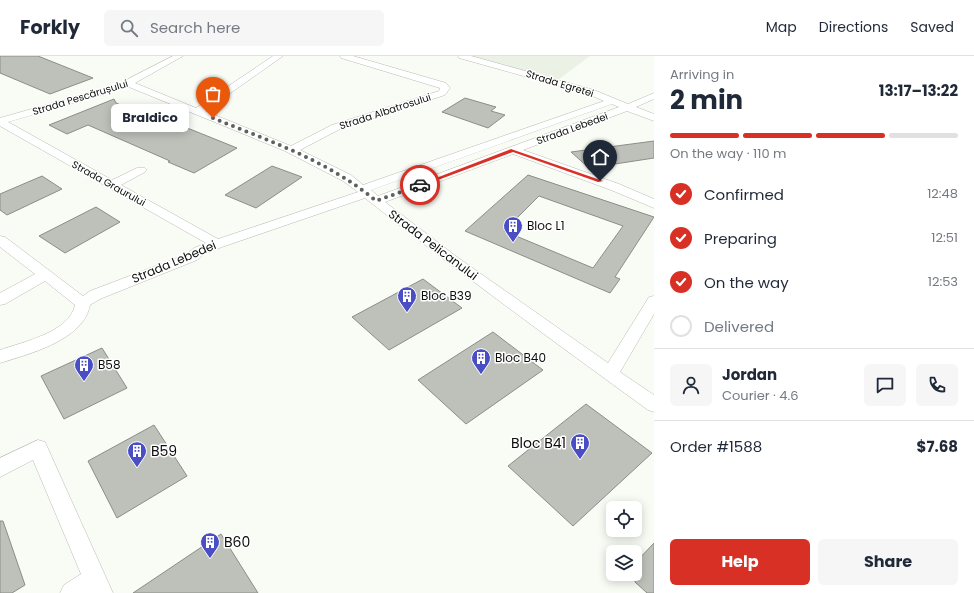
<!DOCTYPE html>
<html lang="en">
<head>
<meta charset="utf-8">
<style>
	body { margin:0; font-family:Poppins,sans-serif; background:#f6f6f7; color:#1f2937; height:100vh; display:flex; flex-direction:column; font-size:15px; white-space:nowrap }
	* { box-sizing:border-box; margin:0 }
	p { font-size:13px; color:#747a83 }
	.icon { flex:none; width:22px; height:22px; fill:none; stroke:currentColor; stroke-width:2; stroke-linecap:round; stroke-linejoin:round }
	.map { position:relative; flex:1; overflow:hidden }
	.details { display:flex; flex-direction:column; background:#fff; width:320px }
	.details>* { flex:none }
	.buttons { position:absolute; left:606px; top:445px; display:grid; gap:8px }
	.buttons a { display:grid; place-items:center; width:36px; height:36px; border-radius:6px; background:#fff; box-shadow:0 2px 10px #0003; font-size:20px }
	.pin { position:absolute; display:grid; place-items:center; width:34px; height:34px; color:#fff; margin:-41px -17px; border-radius:50% 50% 50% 0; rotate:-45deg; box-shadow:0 0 4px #0007 }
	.pin .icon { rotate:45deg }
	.courier { position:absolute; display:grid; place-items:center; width:40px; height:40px; margin:-20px; border:3px solid #d93025; border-radius:50%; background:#fff; color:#222; box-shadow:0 1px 5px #0007 }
	.bubble { position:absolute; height:28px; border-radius:6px; background:#fff; box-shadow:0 2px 10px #0003; font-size:13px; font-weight:700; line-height:28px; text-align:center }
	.overview em { font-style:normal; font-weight:700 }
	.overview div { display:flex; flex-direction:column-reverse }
	.overview { display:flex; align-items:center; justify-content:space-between; height:68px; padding:0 16px }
	h1 { font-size:26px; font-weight:700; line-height:30px }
	.bar { display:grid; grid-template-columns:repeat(4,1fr); gap:6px 4px; align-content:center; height:48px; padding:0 16px }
	.bar i { height:5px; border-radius:3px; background:#e0e1e3 }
	.bar .on { background:#d93025 }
	.bar p { grid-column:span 4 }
	.line { display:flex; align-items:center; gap:10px; padding:0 16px; border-top:1px solid #e0e1e3 }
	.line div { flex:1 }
	.round { display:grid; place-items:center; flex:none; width:42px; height:42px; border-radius:6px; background:#f6f6f7 }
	ol { padding:0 16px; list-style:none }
	li { display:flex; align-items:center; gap:12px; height:44px }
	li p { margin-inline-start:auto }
	li .icon { padding:4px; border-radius:50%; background:#d93025; color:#fff; stroke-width:4 }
	li:last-child { color:#747a83 }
	li i { width:22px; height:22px; border:2px solid #e0e1e3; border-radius:50% }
	.action { display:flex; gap:8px; margin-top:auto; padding:8px 16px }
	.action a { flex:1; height:46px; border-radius:6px; background:#d93025; color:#fff; font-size:16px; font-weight:700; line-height:46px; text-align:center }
	.action a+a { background:#f6f6f7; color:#1f2937 }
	header { display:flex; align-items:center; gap:24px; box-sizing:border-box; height:56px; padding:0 20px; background:#fff; border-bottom:1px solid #e0e1e3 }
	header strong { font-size:19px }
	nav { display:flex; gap:22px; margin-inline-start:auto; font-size:14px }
	.search { width:280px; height:36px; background:#f6f6f7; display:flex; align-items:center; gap:10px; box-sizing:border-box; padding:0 14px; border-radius:6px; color:#747a83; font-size:15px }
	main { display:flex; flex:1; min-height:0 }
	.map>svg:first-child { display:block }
	.built { fill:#ebf1e4 }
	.building { fill:#bec1ba; stroke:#8b8e88; fill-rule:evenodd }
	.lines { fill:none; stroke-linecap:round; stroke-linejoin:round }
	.minor-casing { stroke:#b8bbb4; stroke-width:1 }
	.minor { fill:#fff; fill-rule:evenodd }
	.route { fill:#d93025 }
	.done { stroke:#60615e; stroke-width:4; stroke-dasharray:0 7.2 }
	.labels { text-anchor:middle; stroke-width:3; stroke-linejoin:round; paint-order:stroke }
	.far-street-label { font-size:10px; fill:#0d0e0c; stroke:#fff }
	.poi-label { font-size:12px; fill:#0d0e0c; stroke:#fff; text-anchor:start }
	.street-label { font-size:12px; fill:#0d0e0c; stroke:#fff }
	.near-poi-label { font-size:14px; fill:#0d0e0c; stroke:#fff; text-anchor:start }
</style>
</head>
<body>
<header>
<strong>Forkly</strong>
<div class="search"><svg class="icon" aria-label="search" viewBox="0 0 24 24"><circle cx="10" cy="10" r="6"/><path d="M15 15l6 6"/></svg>Search here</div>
<nav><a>Map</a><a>Directions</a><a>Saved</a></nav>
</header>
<main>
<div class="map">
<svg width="654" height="537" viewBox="0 0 654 537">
	<rect width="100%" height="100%" fill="#f9fcf5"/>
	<!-- built -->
	<path class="built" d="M 464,0 L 590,0 L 558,24 Z"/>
	<!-- building -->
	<path class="building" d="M 0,0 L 38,0 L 93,22 L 50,38 L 0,17 Z
		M 465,42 L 496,51 L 491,55 L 505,59 L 488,72 L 442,56 Z
		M 114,43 L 116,47 L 155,64 L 160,61 L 237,92 L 194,117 L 168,106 L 170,105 L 88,69 L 67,78 L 49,69 Z
		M 654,85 L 654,102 L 589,112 L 571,96 Z
		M 272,110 L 302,121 L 256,152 L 225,139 Z
		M 528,119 L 654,161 L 615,221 L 620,223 L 610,237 L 465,175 ZM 539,140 L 623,170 L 593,212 L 504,175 Z
		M 42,120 L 62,133 L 7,159 L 0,154 L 0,138 Z
		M 96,151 L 120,166 L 65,197 L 39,180 Z
		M 423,223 L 462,252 L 389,294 L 352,261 Z
		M 493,276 L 543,314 L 466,368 L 418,324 Z
		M 102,292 L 127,332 L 64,363 L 41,320 Z
		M 586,348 L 652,397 L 573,470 L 508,410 Z
		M 154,369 L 187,420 L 117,462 L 88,405 Z
		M 0,465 L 3,465 L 25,529 L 12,537 L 0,537 Z
		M 221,478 L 258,537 L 133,537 Z
		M 654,487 L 654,537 L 647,537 L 635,526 L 635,507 Z"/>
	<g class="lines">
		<!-- minor casing -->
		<g class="minor-casing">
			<path id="minor" d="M 173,0 L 183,0 L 135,27 L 196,52 L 273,0 L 283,0 L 205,55 L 291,90 L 332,69 L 439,35 L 440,32 L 341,2 L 340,0 L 353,0 L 446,27 L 450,32 L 445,39 L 340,73 L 300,94 L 351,119 L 363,129 L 604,45 L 588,38 L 459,2 L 458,0 L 471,0 L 594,34 L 628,48 L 654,37 L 654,43 L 636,51 L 654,58 L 654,65 L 627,55 L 523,94 L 619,128 L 654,143 L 654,152 L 611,134 L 513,98 L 385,146 L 457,201 L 608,307 L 649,241 L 654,240 L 654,258 L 620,316 L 654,339 L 654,356 L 648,354 C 553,285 457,215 365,142 L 222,191 L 204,198 L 197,204 L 100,243 L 90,249 C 84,284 29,298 0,307 L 0,294 C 23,286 70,276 75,249 L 45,225 L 5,248 L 0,249 L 0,237 L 35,218 L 0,191 L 0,180 L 5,181 L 83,240 L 90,235 L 187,198 L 194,192 L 206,187 L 0,70 L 0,62 L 126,26 L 128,23 ZM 129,31 L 285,95 L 343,125 L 358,136 L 218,183 L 121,129 L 145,116 L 147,114 L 145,112 L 137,112 L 112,124 L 8,66 ZM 612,48 L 619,51 L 378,140 L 371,134 Z
				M 38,384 L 45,386 L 113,537 L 60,537 L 64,529 L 81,518 L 33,404 L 0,421 L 0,402 Z"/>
		</g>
		<!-- minor -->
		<use href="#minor" class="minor"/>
	</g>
	<!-- route -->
	<path class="route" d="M 511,93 L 603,125 L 598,126 L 513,96 L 422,130 L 418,129 Z"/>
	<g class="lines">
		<!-- done -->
		<path class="done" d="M 213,62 C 269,85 329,105 376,145 L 420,129"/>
	</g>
	<!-- icons -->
	<defs>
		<g id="building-pin" transform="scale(1)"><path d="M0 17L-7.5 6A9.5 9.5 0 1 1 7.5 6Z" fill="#4a4ec4" stroke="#fff"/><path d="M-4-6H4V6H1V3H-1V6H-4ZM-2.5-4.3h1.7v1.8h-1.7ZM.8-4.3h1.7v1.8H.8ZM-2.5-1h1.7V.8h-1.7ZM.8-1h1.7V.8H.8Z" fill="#fff"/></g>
	</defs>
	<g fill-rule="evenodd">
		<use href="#building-pin" x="513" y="170"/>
		<use href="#building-pin" x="407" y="240"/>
		<use href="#building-pin" x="481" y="302"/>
		<use href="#building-pin" x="84" y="309"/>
		<use href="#building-pin" x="580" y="387"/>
		<use href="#building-pin" x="137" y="395"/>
		<use href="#building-pin" x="210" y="486"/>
	</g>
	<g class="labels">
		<!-- far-street labels -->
		<g class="far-street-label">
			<text transform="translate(560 27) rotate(17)" y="4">Strada Egretei</text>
			<text transform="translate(80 41) rotate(-17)" y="4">Strada Pescărușului</text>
			<text transform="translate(385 55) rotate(-18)" y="4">Strada Albatrosului</text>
			<text transform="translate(572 72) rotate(-20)" y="4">Strada Lebedei</text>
			<text transform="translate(109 127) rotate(29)" y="4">Strada Graurului</text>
		</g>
		<!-- poi labels -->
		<g class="poi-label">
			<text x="527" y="174">Bloc L1</text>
			<text x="421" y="244">Bloc B39</text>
			<text x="495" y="306">Bloc B40</text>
			<text x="98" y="313">B58</text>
		</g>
		<!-- street labels -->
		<g class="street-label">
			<text transform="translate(433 189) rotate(37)" y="4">Strada Pelicanului</text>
			<text transform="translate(174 206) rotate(-23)" y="4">Strada Lebedei</text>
		</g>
		<!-- near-poi labels -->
		<g class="near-poi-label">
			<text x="566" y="392" text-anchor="end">Bloc B41</text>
			<text x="151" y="400">B59</text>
			<text x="224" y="491">B60</text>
		</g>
	</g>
</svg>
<div class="buttons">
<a><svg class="icon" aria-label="locate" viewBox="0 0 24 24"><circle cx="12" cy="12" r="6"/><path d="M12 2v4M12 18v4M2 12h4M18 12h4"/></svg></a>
<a><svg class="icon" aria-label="layers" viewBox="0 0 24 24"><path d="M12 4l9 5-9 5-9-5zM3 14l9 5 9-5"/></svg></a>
</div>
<div class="pin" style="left:213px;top:62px;background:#ea580c"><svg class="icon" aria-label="bag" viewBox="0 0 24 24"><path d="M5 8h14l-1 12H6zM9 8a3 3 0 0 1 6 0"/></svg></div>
<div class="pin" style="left:600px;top:125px;background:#1f2937"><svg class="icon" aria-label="home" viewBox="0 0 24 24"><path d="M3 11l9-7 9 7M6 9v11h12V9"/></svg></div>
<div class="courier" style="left:420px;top:129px"><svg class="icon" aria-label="car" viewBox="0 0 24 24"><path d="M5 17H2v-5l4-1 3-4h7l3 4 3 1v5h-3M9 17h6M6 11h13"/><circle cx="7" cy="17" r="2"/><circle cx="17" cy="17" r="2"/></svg></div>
<div class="bubble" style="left:111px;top:48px;width:78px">Braldico</div>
</div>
<section class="details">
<div class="overview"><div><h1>2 min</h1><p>Arriving in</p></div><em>13:17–13:22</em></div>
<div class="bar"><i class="on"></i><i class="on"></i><i class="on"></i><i></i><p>On the way · 110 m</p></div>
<ol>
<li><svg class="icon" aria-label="check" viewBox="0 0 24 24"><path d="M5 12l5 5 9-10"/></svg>Confirmed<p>12:48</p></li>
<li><svg class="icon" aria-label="check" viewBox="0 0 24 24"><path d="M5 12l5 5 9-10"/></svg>Preparing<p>12:51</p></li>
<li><svg class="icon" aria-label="check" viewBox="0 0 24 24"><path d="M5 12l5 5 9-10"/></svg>On the way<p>12:53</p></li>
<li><i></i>Delivered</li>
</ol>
<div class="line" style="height:72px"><a class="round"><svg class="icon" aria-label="person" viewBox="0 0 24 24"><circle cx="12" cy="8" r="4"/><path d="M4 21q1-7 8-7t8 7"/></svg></a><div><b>Jordan</b><p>Courier · 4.6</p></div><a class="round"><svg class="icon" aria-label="chat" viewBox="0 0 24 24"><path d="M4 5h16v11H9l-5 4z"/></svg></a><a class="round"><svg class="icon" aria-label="phone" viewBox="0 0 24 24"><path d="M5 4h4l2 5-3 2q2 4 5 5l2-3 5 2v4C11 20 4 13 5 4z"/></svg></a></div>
<div class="line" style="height:52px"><div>Order #1588</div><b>$7.68</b></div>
<div class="action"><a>Help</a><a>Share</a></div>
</section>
</main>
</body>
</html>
